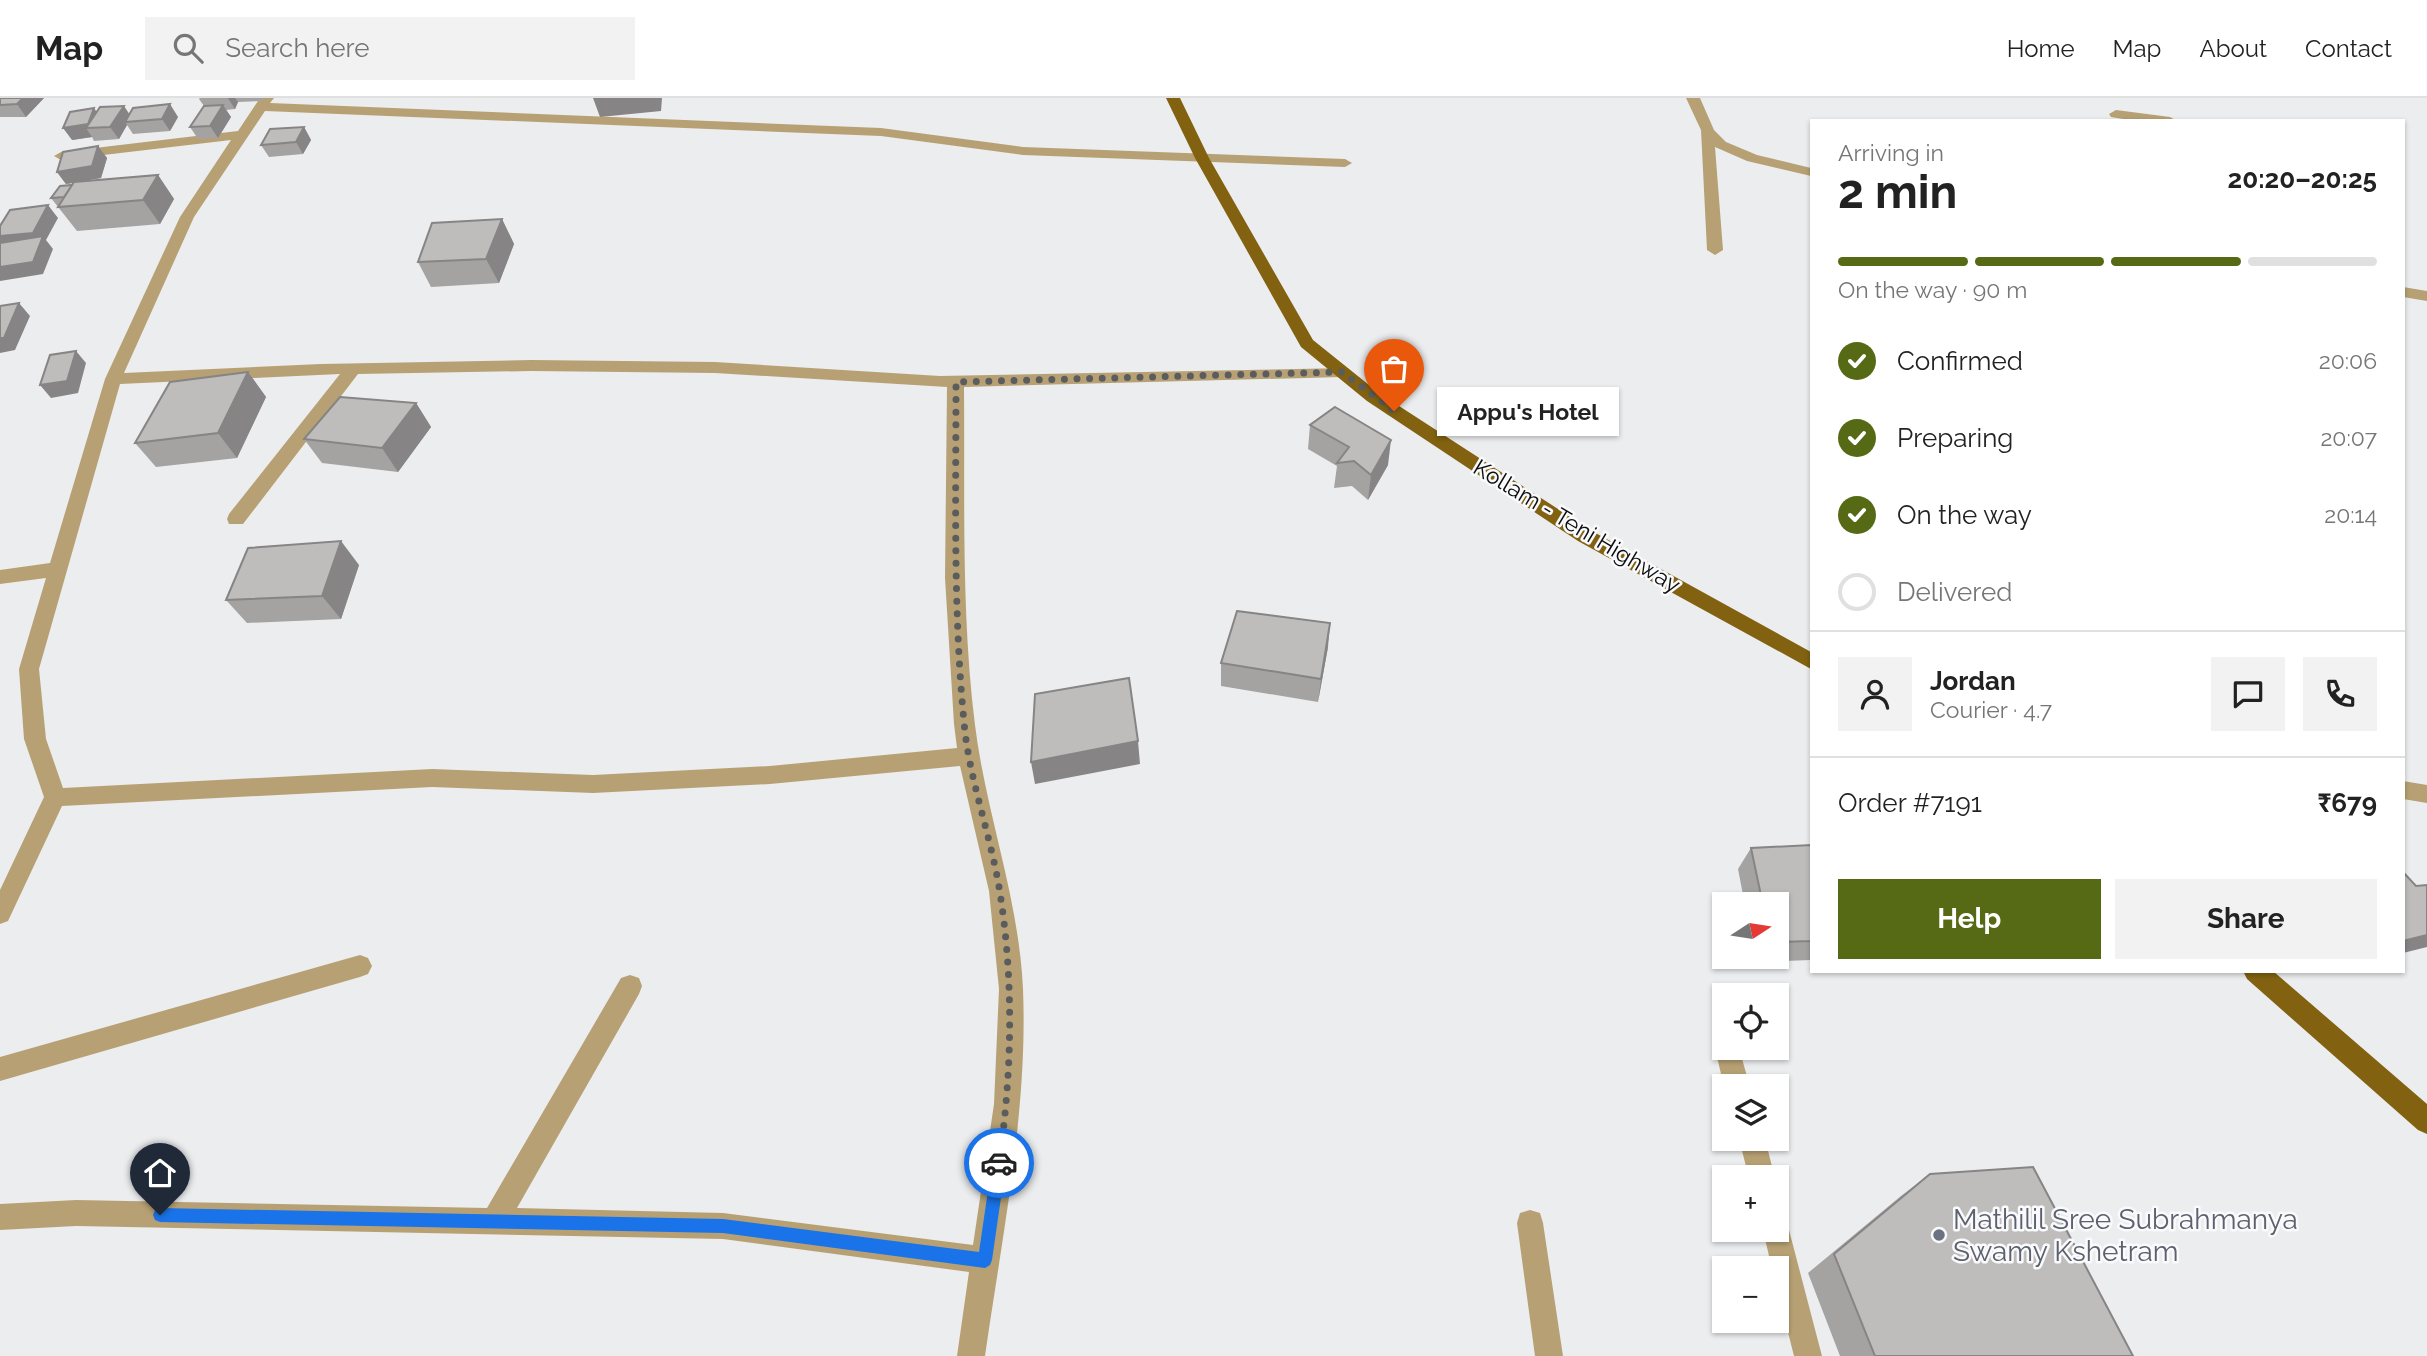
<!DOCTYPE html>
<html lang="en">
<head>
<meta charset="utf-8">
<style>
	body { margin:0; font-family:Raleway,sans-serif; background:#f2f2f2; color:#222; height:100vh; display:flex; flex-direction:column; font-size:26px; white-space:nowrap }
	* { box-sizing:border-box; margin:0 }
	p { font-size:23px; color:#767676 }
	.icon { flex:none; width:38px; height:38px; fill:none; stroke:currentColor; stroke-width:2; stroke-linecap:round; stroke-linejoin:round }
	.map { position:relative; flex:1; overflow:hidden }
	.panel { position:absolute; left:1810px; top:21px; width:595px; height:854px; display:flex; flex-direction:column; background:#fff; border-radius:0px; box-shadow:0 2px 5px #0004 }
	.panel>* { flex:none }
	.needle { width:46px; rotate:78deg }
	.fabs { position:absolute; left:1712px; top:794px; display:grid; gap:14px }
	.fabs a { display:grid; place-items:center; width:77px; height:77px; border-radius:0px; background:#fff; box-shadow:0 2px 5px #0004; font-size:35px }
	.pin { position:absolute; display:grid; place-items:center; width:60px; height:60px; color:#fff; margin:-72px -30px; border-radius:50% 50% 50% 0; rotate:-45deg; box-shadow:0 0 7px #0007 }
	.pin .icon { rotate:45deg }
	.courier { position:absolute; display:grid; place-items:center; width:70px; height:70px; margin:-35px; border:5px solid #1a73e8; border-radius:50%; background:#fff; color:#222; box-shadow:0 2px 9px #0007 }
	.bubble { position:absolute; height:49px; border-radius:0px; background:#fff; box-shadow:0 2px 5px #0004; font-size:23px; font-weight:700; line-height:49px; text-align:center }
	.overview em { font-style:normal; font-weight:700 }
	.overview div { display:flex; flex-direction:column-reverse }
	.overview { display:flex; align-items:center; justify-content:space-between; height:119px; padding:0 28px }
	h1 { font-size:46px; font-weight:700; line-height:52px }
	.bar { display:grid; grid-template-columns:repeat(4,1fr); gap:10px 7px; align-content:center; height:84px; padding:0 28px }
	.bar i { height:9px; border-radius:5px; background:#e0e0e0 }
	.bar .current { background:#566a16 }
	.bar p { grid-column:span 4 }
	.line { display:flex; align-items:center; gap:18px; padding:0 28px; border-top:2px solid #e0e0e0 }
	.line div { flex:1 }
	.round { display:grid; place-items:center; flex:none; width:74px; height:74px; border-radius:0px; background:#f2f2f2 }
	ol { padding:0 28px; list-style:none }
	li { display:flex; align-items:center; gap:21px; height:77px }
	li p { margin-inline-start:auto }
	li .icon { padding:7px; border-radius:50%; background:#566a16; color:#fff; stroke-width:4 }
	li:last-child { color:#767676 }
	li i { width:38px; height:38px; border:4px solid #e0e0e0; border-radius:50% }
	.button { display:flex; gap:14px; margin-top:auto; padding:14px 28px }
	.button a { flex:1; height:80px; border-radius:0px; background:#566a16; color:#fff; font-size:28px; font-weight:700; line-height:80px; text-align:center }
	.button a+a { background:#f2f2f2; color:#222 }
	header { display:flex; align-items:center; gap:42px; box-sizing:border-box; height:98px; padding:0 35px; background:#fff; border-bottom:2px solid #e0e0e0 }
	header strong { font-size:33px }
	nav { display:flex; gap:38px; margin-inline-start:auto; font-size:24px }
	.search { width:490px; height:63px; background:#f2f2f2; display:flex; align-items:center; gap:18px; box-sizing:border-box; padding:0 24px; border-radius:0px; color:#767676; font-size:26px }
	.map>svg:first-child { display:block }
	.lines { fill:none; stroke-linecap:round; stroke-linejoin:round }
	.minor { fill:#b7a174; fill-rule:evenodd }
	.major { fill:#826210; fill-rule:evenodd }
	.wall { fill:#a4a3a2 }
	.shaded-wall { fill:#868484 }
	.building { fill:#bfbdbc; stroke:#868484; stroke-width:2 }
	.route { fill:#1a73e8 }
	.done { stroke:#5b5c5d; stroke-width:7; stroke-dasharray:0 12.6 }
	.worship-dot { fill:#6b7280; stroke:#fafafc; stroke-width:2.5 }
	.labels { text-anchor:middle; stroke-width:5; stroke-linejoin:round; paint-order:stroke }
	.street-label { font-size:23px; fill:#0d0e0e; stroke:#fafafc }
	.near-worship-label { font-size:28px; fill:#5b616d; stroke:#fafafc; text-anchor:start }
</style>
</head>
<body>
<header>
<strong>Map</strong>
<div class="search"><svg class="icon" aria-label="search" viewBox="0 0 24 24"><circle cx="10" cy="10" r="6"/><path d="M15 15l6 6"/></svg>Search here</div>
<nav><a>Home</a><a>Map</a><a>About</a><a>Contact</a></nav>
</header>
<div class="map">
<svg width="2427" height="1258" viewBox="0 0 2427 1258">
	<rect width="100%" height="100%" fill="#ecedef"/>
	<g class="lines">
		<!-- minor -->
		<path class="minor" d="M 260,0 L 274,0 L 270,5 L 881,30 L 1023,49 L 1345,61 L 1352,65 L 1345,69 L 1023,57 L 881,38 L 265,13 L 194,119 L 124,275 L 321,266 L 531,262 L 715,264 L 940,278 L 1348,270 L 1350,274 L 1342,279 L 964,289 C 965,401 961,515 975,627 C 986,716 1019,800 1023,891 C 1028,1012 1002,1139 985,1258 L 957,1258 L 969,1174 L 723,1141 L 76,1128 L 0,1132 L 0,1106 L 76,1102 L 487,1110 L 621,880 L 630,877 L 639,880 L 642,888 L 639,896 L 517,1110 L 723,1115 L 973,1147 L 994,1006 L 999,891 L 989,793 L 960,668 L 770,686 L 593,695 L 432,689 L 62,708 L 8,823 L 0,826 L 0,792 L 44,699 L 24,641 L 19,571 L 46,480 L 0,486 L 0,472 L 50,465 L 105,281 L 180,119 L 231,42 L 61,62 L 54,58 L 61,54 L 238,33 ZM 531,273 L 715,275 L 947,289 L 945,480 L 954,626 L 957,650 L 770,668 L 593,677 L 432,671 L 63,690 L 46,641 L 39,571 L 120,286 L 340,276 L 229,416 L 227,421 L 229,426 L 243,426 L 358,276 Z
			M 1686,0 L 1700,0 L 1714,32 L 1726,44 L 1757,57 L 1811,70 L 1811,78 L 1747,63 L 1715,49 L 1723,152 L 1715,157 L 1707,152 L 1701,32 Z
			M 2116,12 L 2170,19 L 2177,23 L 2136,23 L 2111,19 L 2109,16 Z
			M 2403,189 L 2427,193 L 2427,203 L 2403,199 Z
			M 2403,683 L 2427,687 L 2427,705 L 2403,701 Z
			M 360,857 L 368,860 L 372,868 L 368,876 L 360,879 L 0,983 L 0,959 Z
			M 1724,940 L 1724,950 L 1739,950 L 1750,989 L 1724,989 L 1715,950 L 1718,942 Z
			M 1739,1041 L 1765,1041 L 1775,1080 L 1749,1080 Z
			M 1530,1112 L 1540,1115 L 1543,1125 L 1563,1258 L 1535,1258 L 1517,1125 L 1520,1115 Z
			M 1776,1119 L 1786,1122 L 1789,1132 L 1822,1258 L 1794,1258 L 1776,1187 L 1776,1171 L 1772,1171 L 1763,1132 L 1776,1132 Z"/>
		<!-- major -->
		<path class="major" d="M 1166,0 L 1180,0 L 1209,60 L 1313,242 L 1379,295 L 1592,433 L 1811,554 L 1811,571 L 1578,443 L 1367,303 L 1301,249 L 1195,60 Z
			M 2243,873 L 2273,873 L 2427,1006 L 2427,1036 L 2418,1032 L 2247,881 Z"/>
	</g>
	<!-- wall -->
	<path class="wall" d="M 0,0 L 44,0 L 26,19 L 0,19 Z
		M 200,0 L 264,0 L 262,3 L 238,4 L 235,11 L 226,12 L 231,19 L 218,40 L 198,41 L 190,29 L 204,8 L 199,1 Z
		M 97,14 L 178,19 L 170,33 L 133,36 L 127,27 L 119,41 L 94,43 L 92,39 L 72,42 Z
		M 304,29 L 311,42 L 303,56 L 269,59 L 261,47 Z
		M 98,48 L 107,60 L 101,80 L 83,83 L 158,77 L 174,101 L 160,126 L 77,133 L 51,100 L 72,87 L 74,85 L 66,86 L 57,74 Z
		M 502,121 L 514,146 L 499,185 L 431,189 L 418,164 Z
		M 248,274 L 266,299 L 237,360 L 156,369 L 135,345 Z
		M 416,305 L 431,329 L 398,374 L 322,365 L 304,341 Z
		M 1310,327 L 1388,367 L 1368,402 L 1352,388 L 1334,390 L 1337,368 L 1308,351 Z
		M 359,467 L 341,521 L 247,525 L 226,502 Z
		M 1328,549 L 1318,604 L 1221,588 L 1221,565 Z
		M 1811,747 L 1811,862 L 1757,864 L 1756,859 L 1776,859 L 1776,807 L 1745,807 L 1738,771 L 1751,750 Z
		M 1930,1076 L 2133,1258 L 1840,1258 L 1808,1175 L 1901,1098 Z"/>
	<!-- shaded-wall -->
	<path class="shaded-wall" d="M 23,0 L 44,0 L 26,19 L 17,6 Z
		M 228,0 L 235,0 L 238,4 L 235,11 Z
		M 593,0 L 662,0 L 661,13 L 600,19 Z
		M 170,6 L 178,19 L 170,33 L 162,21 Z
		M 223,7 L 231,19 L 218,40 L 210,28 Z
		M 124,8 L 132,20 L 125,24 L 127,27 L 119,41 L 110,29 Z
		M 94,10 L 103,23 L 86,30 L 92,39 L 72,42 L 63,30 Z
		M 304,29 L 311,42 L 303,56 L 296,44 Z
		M 98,48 L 107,60 L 101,80 L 66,86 L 57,74 Z
		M 158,77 L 174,101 L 160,126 L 143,102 Z
		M 48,107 L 58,120 L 46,142 L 53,151 L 43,176 L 0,183 L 0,138 Z
		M 502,121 L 514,146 L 499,185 L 486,161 Z
		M 19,205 L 30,218 L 15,252 L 0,255 L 0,240 Z
		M 76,253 L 86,265 L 78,295 L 51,300 L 40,287 Z
		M 248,274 L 266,299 L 237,360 L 218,335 Z
		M 416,305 L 431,329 L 398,374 L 382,350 Z
		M 1391,342 L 1388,367 L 1368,402 L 1371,377 Z
		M 341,443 L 359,467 L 341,521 L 322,498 Z
		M 1330,525 L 1328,549 L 1318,604 L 1321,581 Z
		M 1138,643 L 1140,666 L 1035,686 L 1031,664 Z
		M 2427,837 L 2427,849 L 2403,855 L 2403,843 Z"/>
	<!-- building -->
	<path class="building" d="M 0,0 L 23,0 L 17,6 L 0,7 Z
		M 170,6 L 162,21 L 125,24 L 133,10 Z
		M 223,7 L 210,28 L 190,29 L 204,8 Z
		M 124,8 L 110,29 L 86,30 L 100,9 Z
		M 94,10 L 88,26 L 63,30 L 70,14 Z
		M 304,29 L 296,44 L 261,47 L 270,31 Z
		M 98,48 L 92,68 L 57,74 L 63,54 Z
		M 158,77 L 143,102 L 58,109 L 74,84 Z
		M 72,87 L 64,99 L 51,100 L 60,88 Z
		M 48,107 L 33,135 L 0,138 L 0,128 L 10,112 Z
		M 502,121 L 486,161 L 418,164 L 432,125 Z
		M 43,138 L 33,164 L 0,169 L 0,145 Z
		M 19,205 L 4,240 L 0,240 L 0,208 Z
		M 76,253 L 67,283 L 40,287 L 50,257 Z
		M 248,274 L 218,335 L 135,345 L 170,284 Z
		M 340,299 L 416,305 L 382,350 L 304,341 Z
		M 1335,309 L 1391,342 L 1371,377 L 1354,363 L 1337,365 L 1349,349 L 1310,327 Z
		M 341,443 L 322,498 L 226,502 L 248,450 Z
		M 1237,513 L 1330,525 L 1321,581 L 1221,565 Z
		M 1129,580 L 1138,643 L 1031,664 L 1035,596 Z
		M 1811,747 L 1811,843 L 1776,844 L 1776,807 L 1763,807 L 1751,750 Z
		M 2403,774 L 2416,788 L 2427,787 L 2427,837 L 2403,843 Z
		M 2033,1069 L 2133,1258 L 1875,1258 L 1834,1156 L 1930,1076 Z"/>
	<!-- route -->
	<path class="route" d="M 999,1058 L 1006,1065 L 992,1162 L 990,1167 L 985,1170 L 723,1135 L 160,1124 L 155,1122 L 153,1117 L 155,1112 L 160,1110 L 723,1121 L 979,1154 L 992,1065 Z"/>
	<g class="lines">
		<!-- done -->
		<path class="done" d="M 999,1065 C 1012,975 1014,885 1000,795 C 991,737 969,682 964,624 C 953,511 956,398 956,284 L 1342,274 L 1394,313"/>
	</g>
	<!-- markers -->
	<circle class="worship-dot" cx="1939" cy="1137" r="7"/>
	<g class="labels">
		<!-- street labels -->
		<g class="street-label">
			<text transform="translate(1577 428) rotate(31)" y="8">Kollam - Teni Highway</text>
		</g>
		<!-- near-worship labels -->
		<g class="near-worship-label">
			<text x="1953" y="1131">Mathilil Sree Subrahmanya<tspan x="1953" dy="32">Swamy Kshetram</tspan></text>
		</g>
	</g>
</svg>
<div class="fabs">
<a><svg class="needle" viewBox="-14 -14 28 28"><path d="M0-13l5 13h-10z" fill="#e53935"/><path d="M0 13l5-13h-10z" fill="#767676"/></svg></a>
<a><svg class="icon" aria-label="locate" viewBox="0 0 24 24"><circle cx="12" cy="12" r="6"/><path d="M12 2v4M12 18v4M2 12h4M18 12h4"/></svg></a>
<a><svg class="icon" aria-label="layers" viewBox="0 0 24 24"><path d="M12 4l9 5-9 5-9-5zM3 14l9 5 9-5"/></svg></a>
<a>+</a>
<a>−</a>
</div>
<div class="pin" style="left:1394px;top:313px;background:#ea580c"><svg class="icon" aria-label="bag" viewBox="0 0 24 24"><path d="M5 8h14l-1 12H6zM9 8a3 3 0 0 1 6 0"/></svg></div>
<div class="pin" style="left:160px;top:1117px;background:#1f2937"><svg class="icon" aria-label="home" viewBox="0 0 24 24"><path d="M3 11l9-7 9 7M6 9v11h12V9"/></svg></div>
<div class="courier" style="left:999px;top:1065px"><svg class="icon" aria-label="car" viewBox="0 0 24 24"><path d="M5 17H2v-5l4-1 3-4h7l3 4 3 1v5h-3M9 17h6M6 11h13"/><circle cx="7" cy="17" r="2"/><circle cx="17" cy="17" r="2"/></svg></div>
<div class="bubble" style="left:1437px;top:289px;width:182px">Appu's Hotel</div>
<section class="panel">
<div class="overview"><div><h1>2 min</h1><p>Arriving in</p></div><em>20:20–20:25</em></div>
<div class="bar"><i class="current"></i><i class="current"></i><i class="current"></i><i></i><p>On the way · 90 m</p></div>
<ol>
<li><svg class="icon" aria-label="check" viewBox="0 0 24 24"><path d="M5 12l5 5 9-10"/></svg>Confirmed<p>20:06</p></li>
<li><svg class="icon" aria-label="check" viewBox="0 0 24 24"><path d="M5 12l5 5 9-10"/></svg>Preparing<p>20:07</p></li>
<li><svg class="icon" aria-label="check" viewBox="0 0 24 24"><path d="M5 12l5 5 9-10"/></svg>On the way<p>20:14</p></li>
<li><i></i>Delivered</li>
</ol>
<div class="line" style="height:126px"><a class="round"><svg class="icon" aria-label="person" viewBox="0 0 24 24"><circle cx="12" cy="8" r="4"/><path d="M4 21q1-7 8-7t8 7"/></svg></a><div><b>Jordan</b><p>Courier · 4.7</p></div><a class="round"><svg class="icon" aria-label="chat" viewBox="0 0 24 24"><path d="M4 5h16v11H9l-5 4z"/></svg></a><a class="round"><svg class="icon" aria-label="phone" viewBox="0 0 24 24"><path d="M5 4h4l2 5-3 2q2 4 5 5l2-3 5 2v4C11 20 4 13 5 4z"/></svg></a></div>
<div class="line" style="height:91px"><div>Order #7191</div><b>₹679</b></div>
<div class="button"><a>Help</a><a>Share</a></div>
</section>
</div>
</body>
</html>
